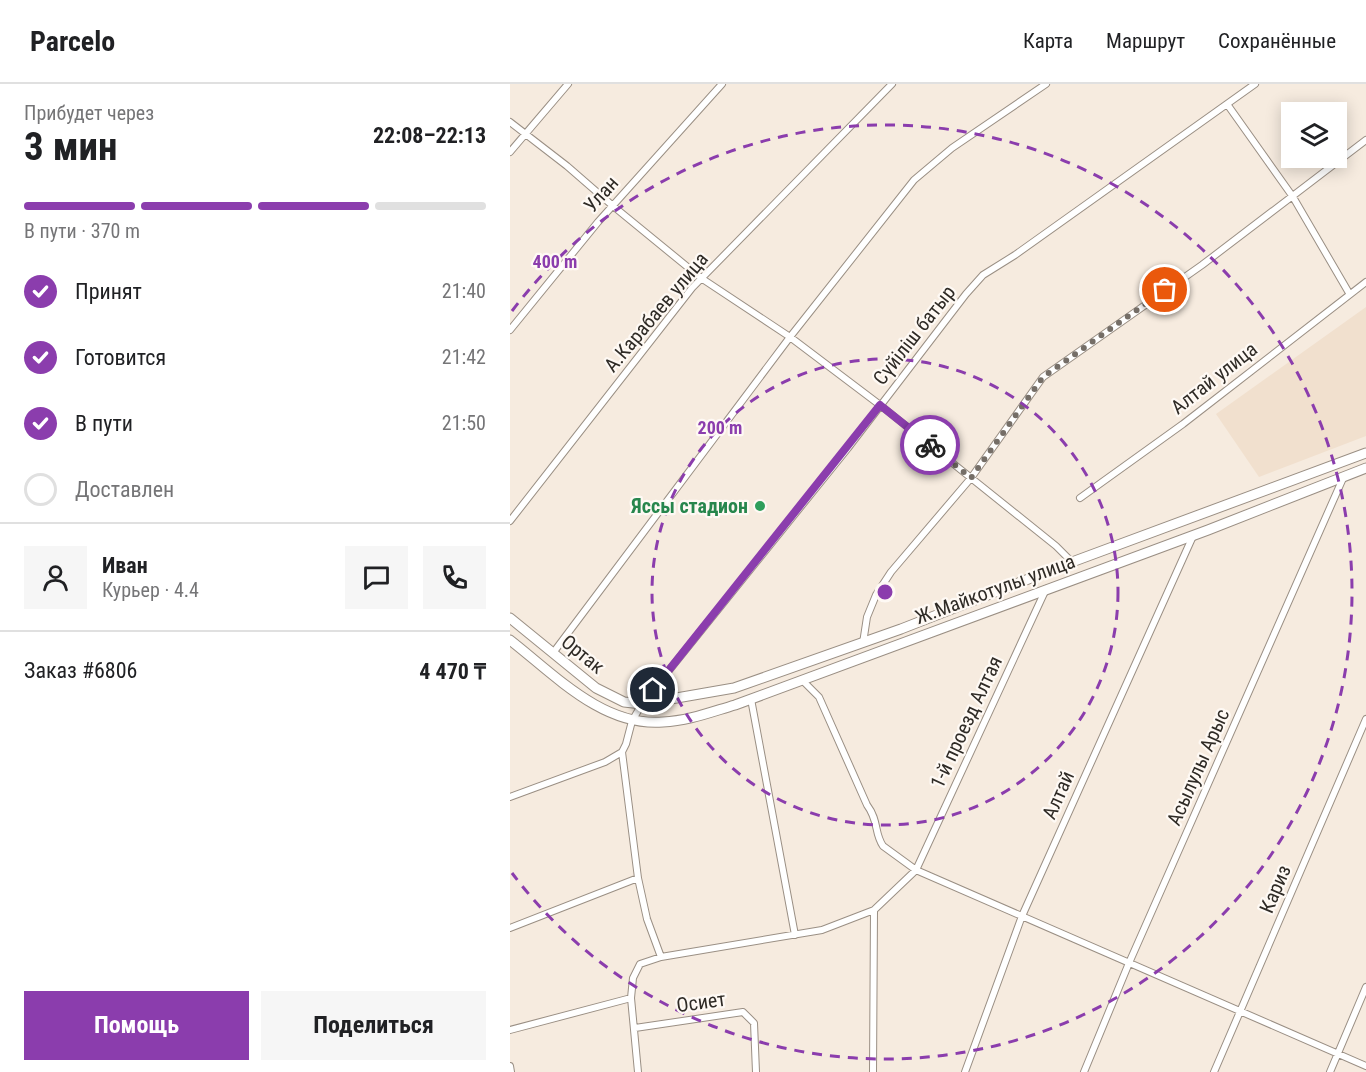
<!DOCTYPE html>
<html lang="ru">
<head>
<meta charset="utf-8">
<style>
	body { margin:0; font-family:"Roboto Condensed",sans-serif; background:#f6f6f6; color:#202124; height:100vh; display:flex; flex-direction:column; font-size:22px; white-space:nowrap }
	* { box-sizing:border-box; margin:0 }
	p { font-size:20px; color:#757577 }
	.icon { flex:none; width:33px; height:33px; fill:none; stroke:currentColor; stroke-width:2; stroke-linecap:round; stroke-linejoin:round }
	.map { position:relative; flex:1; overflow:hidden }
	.details { display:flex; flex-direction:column; background:#fff; width:510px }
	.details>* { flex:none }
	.buttons { position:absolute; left:771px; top:18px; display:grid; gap:12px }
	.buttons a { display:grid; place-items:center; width:66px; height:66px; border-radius:0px; background:#fff; box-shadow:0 3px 15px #0003; font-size:30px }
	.pin { position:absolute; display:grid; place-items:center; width:51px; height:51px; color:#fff; margin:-26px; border:3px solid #fff; border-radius:50%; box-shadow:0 2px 6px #0007 }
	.courier { position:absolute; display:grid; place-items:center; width:60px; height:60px; margin:-30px; border:4px solid #8b3dad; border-radius:50%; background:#fff; color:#222; box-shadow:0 2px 8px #0007 }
	.head em { font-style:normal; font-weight:700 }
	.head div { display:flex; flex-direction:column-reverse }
	.head { display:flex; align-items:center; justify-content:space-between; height:102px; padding:0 24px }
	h1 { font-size:39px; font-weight:700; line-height:45px }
	.bar { display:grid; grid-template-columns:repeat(4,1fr); gap:9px 6px; align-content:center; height:72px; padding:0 24px }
	.bar i { height:8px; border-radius:4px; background:#e0e0e0 }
	.bar .current { background:#8b3dad }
	.bar p { grid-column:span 4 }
	.line { display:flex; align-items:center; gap:15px; padding:0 24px; border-top:2px solid #e0e0e0 }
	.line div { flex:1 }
	.round { display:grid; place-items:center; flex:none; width:63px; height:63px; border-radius:0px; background:#f6f6f6 }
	ol { padding:0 24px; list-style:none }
	li { display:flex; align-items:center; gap:18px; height:66px }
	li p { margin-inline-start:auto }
	li .icon { padding:6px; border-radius:50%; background:#8b3dad; color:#fff; stroke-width:4 }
	li:last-child { color:#757577 }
	li i { width:33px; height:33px; border:3px solid #e0e0e0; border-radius:50% }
	.action { display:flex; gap:12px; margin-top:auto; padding:12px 24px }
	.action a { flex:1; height:69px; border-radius:0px; background:#8b3dad; color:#fff; font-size:24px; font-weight:700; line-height:69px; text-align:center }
	.action a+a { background:#f6f6f6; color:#202124 }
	header { display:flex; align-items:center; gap:36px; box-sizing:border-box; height:84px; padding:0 30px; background:#fff; border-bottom:2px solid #e0e0e0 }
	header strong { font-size:28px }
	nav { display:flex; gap:33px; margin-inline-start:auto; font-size:21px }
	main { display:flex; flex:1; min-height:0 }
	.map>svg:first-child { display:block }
	.built { fill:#f1e0ce }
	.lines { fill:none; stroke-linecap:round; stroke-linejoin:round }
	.street-casing { stroke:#9a8f84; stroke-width:8 }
	.secondary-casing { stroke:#9a8f84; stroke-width:11 }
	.street { stroke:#fff; stroke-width:6 }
	.secondary { stroke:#fff; stroke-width:9 }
	.done { stroke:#756e67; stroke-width:6; stroke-dasharray:0 10.8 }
	.route { stroke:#8b3dad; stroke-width:8 }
	.ring { fill:none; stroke:#8b3dad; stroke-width:3; stroke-dasharray:10 8 }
	.leisure-dot { fill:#2e9e5b; stroke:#fef9f4; stroke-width:2 }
	.labels { text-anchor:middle; stroke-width:4.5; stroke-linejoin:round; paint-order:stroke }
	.street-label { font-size:20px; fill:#2f2b26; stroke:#fef9f4 }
	.leisure-label { font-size:20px; font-weight:bold; fill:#27864d; stroke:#fef9f4; text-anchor:end }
	.centre { fill:#8b3dad; stroke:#fef9f4; stroke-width:3 }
	.ring-label { font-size:18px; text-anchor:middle; font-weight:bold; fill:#8b3dad; stroke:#fef9f4; stroke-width:4.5; stroke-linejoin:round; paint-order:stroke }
</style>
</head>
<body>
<header>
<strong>Parcelo</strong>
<nav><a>Карта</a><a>Маршрут</a><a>Сохранённые</a></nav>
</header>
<main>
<section class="details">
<div class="head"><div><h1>3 мин</h1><p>Прибудет через</p></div><em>22:08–22:13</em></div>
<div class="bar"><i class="current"></i><i class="current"></i><i class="current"></i><i></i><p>В пути · 370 m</p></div>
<ol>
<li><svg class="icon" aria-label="check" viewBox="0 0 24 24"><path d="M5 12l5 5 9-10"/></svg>Принят<p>21:40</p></li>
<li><svg class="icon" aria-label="check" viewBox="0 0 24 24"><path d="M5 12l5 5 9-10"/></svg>Готовится<p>21:42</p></li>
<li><svg class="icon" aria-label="check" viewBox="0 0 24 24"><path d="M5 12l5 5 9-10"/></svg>В пути<p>21:50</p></li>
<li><i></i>Доставлен</li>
</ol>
<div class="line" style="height:108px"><a class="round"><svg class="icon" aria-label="person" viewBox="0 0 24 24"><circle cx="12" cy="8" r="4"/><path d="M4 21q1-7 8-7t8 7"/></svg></a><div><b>Иван</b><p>Курьер · 4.4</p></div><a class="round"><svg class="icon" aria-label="chat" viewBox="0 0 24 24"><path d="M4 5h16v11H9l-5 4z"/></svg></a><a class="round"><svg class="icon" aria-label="phone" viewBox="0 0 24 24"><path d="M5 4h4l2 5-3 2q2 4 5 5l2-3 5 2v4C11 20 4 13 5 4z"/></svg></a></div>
<div class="line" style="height:78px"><div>Заказ #6806</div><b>4 470 ₸</b></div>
<div class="action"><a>Помощь</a><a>Поделиться</a></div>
</section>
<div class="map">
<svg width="856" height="988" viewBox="0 0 856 988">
	<rect width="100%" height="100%" fill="#f6ebdf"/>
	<!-- built -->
	<path class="built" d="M 856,223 L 856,352 L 749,393 L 706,330 Z"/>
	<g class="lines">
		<!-- street casing -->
		<g class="street-casing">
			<path id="street" d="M 717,20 L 783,113 L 839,209
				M 0,38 L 57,82 L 103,122 L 191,194 L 280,253 L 370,321 L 546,462 L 562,478
				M 0,68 L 58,0
				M 0,246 L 88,138 L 212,0
				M 570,414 L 673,340 L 856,198
				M 0,437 L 182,204 L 382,0
				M 353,559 L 357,533 L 366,511 L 381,488 L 461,394 L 533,293 L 692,181 L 856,56
				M 43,569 L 280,253 L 404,96 L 442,64 L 536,0
				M 292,596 L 309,613 L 357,721 C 369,737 364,749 373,762 L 406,786 L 856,982
				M 241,615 L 285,851
				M 0,713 L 95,678 L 112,668 L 116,660 L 122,637 L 132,620 L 338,364 L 456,210 L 473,191 L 505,171 L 745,0
				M 128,794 L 137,835 L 151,873
				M 0,844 L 128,794 L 112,668
				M 125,944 L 233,928 L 244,939 L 246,988
				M 0,946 L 121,914
				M 0,982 L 1,988
				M 128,988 L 121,914 L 123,894 L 130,880 L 151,873 L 312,846 L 364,826 L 406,786 L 536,505
				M 363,988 L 364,826
				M 455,988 L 512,832 L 683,452
				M 574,988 L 619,879 L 834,392
				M 704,988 L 856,635
				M 820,988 L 856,903"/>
		</g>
		<!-- secondary casing -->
		<g class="secondary-casing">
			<path id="secondary" d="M 0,534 L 86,604 L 114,618 L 132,620 L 224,604 L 391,545 L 562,478 L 856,369
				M 0,556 C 45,591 93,643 153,638 C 178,637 201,628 225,621 L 698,446 L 856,384"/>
		</g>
		<!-- street -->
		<use href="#street" class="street"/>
		<!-- secondary -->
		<use href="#secondary" class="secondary"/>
	</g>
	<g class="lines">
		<!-- done -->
		<path class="done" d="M 420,361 L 461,394 L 533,293 L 655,206"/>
		<!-- route -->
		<path class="route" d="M 143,606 L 370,321 L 420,361"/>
	</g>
	<!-- distance rings -->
	<g class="ring">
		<circle cx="375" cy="508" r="233"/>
		<path d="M2 227A467 467 0 1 1 2 789"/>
	</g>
	<!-- markers -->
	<circle class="leisure-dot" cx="250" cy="422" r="6"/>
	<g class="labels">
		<!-- street labels -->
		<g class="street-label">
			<text transform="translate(91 110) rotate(-48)" y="7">Улан</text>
			<text transform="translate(146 228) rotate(-50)" y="7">А.Карабаев улица</text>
			<text transform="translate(404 251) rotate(-52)" y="7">Сүйіліш батыр</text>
			<text transform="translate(704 294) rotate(-38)" y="7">Алтай улица</text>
			<text transform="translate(485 505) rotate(-20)" y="7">Ж.Майкотулы улица</text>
			<text transform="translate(73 570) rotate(39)" y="7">Ортак</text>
			<text transform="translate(456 638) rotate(-65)" y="7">1-й проезд Алтая</text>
			<text transform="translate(688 683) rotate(-66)" y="7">Асылулы Арыс</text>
			<text transform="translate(548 711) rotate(-66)" y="7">Алтай</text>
			<text transform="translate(765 805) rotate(-67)" y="7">Кариз</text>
			<text transform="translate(191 918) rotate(-8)" y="7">Осиет</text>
		</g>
		<!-- leisure labels -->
		<g class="leisure-label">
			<text x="238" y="429">Яссы стадион</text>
		</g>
	</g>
	<circle cx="375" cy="508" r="9" class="centre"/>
	<g class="ring-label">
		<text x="45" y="184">400 m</text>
		<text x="210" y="350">200 m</text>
	</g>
</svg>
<div class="buttons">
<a><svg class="icon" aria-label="layers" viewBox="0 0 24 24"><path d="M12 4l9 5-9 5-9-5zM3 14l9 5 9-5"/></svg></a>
</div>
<div class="pin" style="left:655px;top:206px;background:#ea580c"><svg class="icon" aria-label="bag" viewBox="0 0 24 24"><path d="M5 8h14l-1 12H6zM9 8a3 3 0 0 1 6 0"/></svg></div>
<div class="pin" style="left:143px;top:606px;background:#1f2937"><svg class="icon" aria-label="home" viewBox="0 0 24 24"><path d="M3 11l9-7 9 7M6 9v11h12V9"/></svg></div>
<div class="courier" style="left:420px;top:361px"><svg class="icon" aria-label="bike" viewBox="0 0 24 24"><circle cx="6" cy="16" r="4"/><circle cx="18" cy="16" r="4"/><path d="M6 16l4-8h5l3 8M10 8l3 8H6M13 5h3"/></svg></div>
</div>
</main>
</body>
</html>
